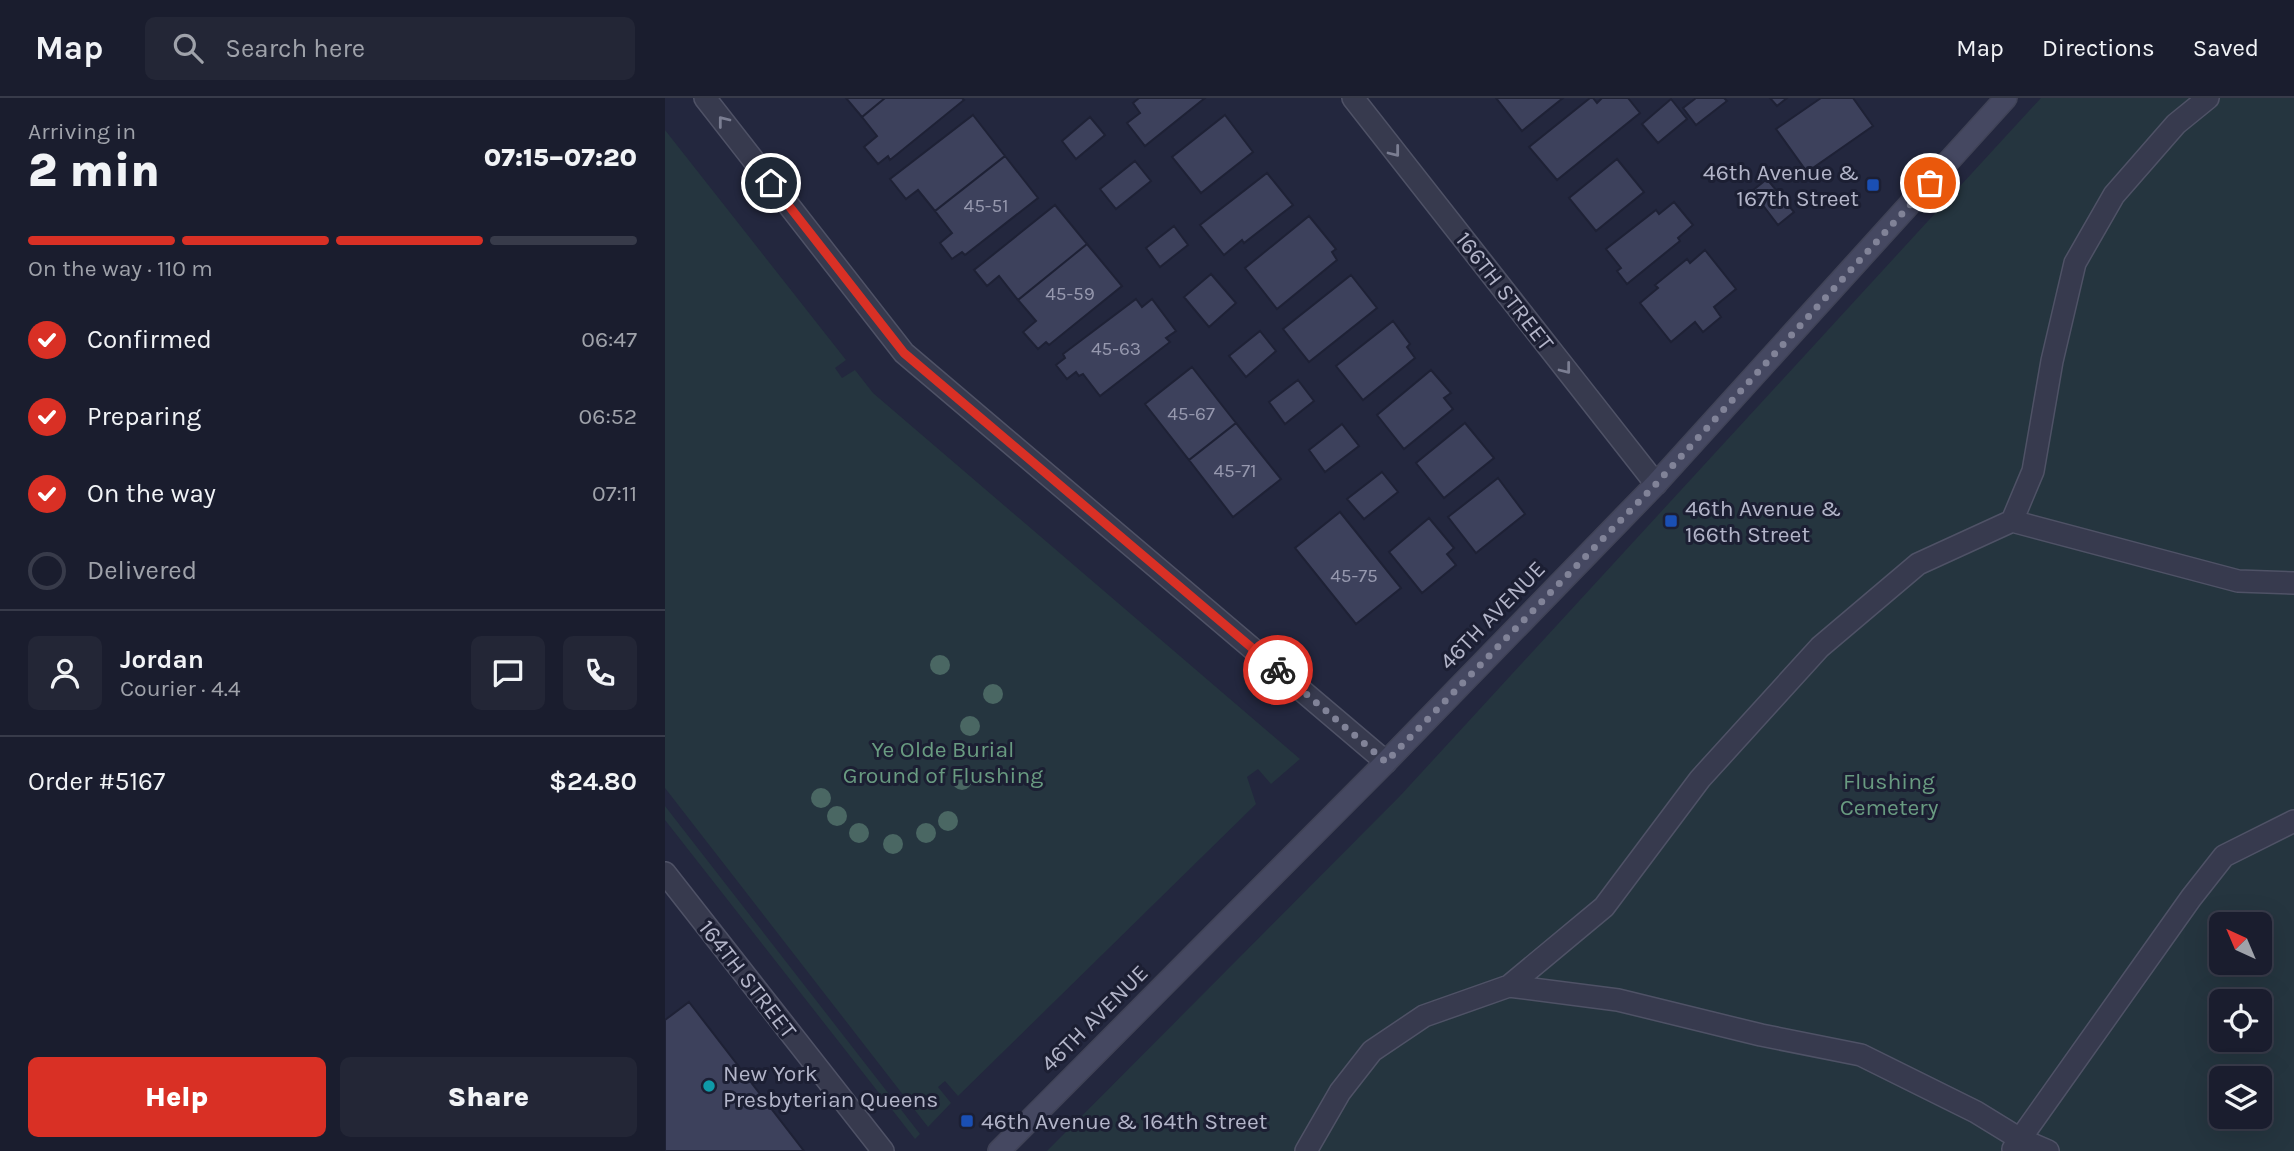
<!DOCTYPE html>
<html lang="en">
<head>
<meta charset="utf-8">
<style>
	body { margin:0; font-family:Karla,sans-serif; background:#232636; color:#f1f3f6; height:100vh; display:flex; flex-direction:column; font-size:26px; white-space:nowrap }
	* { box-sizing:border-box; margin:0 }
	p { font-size:23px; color:#9fa2aa }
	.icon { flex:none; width:38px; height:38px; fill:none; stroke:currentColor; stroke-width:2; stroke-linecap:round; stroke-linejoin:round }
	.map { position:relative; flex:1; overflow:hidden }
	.drawer { display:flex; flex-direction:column; background:#1a1d2e; width:665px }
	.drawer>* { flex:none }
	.needle { width:46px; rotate:316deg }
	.buttons { position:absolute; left:1544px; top:814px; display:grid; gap:14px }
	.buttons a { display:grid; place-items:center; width:63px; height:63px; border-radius:10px; background:#1a1d2e; box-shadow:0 7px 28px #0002,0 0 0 2px #383b4a; font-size:35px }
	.pin { position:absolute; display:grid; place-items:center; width:60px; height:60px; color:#fff; margin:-30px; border:4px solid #fff; border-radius:50%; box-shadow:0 2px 7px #0007 }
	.courier { position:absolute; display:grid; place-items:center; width:70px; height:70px; margin:-35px; border:5px solid #d93025; border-radius:50%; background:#fff; color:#222; box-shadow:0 2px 9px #0007 }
	.head em { font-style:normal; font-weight:800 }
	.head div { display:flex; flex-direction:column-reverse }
	.head { display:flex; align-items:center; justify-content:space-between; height:119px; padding:0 28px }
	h1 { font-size:46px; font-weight:800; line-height:52px }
	.bar { display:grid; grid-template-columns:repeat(4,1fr); gap:10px 7px; align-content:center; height:84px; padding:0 28px }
	.bar i { height:9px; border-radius:5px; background:#383b4a }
	.bar .active { background:#d93025 }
	.bar p { grid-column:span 4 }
	.line { display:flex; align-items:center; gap:18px; padding:0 28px; border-top:2px solid #383b4a }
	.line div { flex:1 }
	.round { display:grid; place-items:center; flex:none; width:74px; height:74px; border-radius:10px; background:#232636 }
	ol { padding:0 28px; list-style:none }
	li { display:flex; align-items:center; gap:21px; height:77px }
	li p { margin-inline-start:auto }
	li .icon { padding:7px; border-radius:50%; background:#d93025; color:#fff; stroke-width:4 }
	li:last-child { color:#9fa2aa }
	li i { width:38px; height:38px; border:4px solid #383b4a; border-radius:50% }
	.cta { display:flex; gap:14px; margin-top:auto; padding:14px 28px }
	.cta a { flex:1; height:80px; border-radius:10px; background:#d93025; color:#fff; font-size:28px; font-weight:800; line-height:80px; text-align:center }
	.cta a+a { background:#232636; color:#f1f3f6 }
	header { display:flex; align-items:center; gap:42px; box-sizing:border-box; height:98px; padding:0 35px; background:#1a1d2e; border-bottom:2px solid #383b4a }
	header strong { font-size:33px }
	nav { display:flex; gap:38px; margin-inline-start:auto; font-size:24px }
	.search { width:490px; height:63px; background:#232636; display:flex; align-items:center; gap:18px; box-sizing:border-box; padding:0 24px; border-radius:10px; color:#9fa2aa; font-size:26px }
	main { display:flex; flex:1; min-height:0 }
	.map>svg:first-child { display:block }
	.green { fill:#25353f; fill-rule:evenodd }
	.building { fill:#3d415c; stroke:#1e2135; stroke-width:2 }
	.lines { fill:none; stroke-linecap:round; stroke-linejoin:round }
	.lane-casing { stroke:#4f5266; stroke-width:24 }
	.street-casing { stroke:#4f5266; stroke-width:24 }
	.secondary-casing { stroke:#404357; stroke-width:24 }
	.lane { stroke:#373a4e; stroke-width:21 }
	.street { stroke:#373a4e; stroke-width:21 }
	.secondary { stroke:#454861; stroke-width:21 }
	.tree { fill:#4a6763 }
	.oneway { stroke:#7b7e92 }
	.done { stroke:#818398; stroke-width:7; stroke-dasharray:0 12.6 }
	.route { stroke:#d93025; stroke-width:9 }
	.transit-dot { fill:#1a4fb4; stroke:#1c1f33; stroke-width:2.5 }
	.culture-dot { fill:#0f9aa8; stroke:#1c1f33; stroke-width:2.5 }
	.labels { text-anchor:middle; stroke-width:6; stroke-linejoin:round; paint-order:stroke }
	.number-label { font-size:19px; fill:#9698ae }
	.poi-label { font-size:23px; fill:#b3b5c9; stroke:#1c1f33; text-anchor:start }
	.street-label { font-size:23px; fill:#b3b5c9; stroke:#1c1f33 }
	.park-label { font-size:23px; fill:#699b81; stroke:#1c1f33 }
</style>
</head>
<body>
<header>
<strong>Map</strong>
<div class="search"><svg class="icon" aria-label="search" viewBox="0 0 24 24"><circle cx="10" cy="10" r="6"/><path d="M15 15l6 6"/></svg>Search here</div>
<nav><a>Map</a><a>Directions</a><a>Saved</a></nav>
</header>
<main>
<section class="drawer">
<div class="head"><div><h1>2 min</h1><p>Arriving in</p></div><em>07:15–07:20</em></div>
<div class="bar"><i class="active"></i><i class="active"></i><i class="active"></i><i></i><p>On the way · 110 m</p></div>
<ol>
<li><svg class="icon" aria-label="check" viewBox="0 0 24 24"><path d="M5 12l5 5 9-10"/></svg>Confirmed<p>06:47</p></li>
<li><svg class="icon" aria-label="check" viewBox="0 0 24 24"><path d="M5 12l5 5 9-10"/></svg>Preparing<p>06:52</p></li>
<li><svg class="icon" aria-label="check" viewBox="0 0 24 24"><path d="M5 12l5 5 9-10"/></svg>On the way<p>07:11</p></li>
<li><i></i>Delivered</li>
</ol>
<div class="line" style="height:126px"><a class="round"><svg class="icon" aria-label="person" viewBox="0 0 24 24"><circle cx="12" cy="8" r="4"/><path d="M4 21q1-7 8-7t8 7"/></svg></a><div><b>Jordan</b><p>Courier · 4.4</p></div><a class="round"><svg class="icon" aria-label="chat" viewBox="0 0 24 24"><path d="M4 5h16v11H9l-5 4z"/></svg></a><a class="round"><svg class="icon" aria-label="phone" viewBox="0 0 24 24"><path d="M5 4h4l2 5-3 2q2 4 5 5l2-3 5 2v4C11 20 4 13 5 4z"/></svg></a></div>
<div class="line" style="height:91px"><div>Order #5167</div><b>$24.80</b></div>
<div class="cta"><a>Help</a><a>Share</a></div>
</section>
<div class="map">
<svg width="1629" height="1053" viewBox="0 0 1629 1053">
	<rect width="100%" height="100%" fill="#23273e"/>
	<!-- green -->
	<path class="green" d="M 1376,0 L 1629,0 L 1629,1053 L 382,1053 L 735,698 ZM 1556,826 L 1594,826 L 1594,864 L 1556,864 ZM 1556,903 L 1594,903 L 1594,942 L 1556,942 ZM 1556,980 L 1594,980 L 1594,1018 L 1556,1018 Z
		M 0,32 L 181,262 L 170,270 L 177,280 L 190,272 L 208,295 L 635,661 L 606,686 L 593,671 L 582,679 L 591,706 L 293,998 L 280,983 L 273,989 L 286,1005 L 263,1029 L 0,690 Z
		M 0,708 L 255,1036 L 250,1041 L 0,722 Z"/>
	<!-- building -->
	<path class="building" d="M 181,0 L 220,0 L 197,19 Z
		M 220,0 L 297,0 L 299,2 L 225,62 L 223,58 L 213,66 L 199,49 L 212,38 L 197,19 Z
		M 474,0 L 540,0 L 480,48 L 462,25 L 475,15 L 468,5 Z
		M 831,0 L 898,0 L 857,33 Z
		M 925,0 L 928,0 L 932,5 L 937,0 L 963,0 L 975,15 L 892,82 L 864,49 Z
		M 1031,0 L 1059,0 L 1062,3 L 1031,27 L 1018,10 Z
		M 1105,0 L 1122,0 L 1112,8 Z
		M 1156,0 L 1188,0 L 1208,28 L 1142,74 L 1111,31 Z
		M 1006,1 L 1022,21 L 993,45 L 977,26 Z
		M 308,17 L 340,58 L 270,113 L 253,92 L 241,101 L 225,81 Z
		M 560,17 L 588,54 L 536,95 L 507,59 Z
		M 425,19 L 440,37 L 411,61 L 397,43 Z
		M 340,58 L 373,100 L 300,157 L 297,154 L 287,161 L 275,145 L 287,135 L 270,113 Z
		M 952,61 L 979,94 L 931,133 L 904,100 Z
		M 470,63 L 486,83 L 451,111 L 435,91 Z
		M 602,75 L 628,107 L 579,145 L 577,142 L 559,157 L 535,127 Z
		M 1102,81 L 1129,114 L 1113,127 L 1087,93 Z
		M 1009,104 L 1028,127 L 1013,140 L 1015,143 L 962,186 L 952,173 L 956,170 L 941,151 L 991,112 L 994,116 Z
		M 390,107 L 422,146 L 353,202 L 334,178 L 322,188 L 309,172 Z
		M 644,118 L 671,151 L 667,154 L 672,162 L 612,211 L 580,170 Z
		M 509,128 L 523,147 L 495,169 L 481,150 Z
		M 422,146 L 457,188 L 384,247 L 381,244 L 373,251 L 358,234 L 371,223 L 353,202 Z
		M 1040,152 L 1071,191 L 1049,209 L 1056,219 L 1038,234 L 1030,224 L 1006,244 L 975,205 L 993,190 L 990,187 L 1022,161 L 1025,165 Z
		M 546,176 L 571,205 L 544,229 L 519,199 Z
		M 686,177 L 712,210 L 644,264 L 618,231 Z
		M 471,201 L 477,209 L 487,201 L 511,233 L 501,240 L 505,244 L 435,298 L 418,276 L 414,278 L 411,274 L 402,281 L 391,267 L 400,260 L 398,256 Z
		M 728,223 L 745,246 L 742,249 L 750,260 L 698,302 L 671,268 Z
		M 595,233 L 611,253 L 581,279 L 564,258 Z
		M 527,269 L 571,325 L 524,362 L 480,306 Z
		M 766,272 L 786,295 L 779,300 L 788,311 L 739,351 L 712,317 Z
		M 633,282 L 649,303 L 620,326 L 604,304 Z
		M 571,325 L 616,381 L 568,419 L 524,362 Z
		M 800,325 L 829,360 L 779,400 L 751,365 Z
		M 677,326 L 694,348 L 660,374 L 644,352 Z
		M 717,374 L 733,394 L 699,421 L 682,401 Z
		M 833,380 L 860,416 L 811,455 L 783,419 Z
		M 675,414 L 736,490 L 691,526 L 630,450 Z
		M 764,420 L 789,450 L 782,456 L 791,467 L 757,495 L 724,454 Z
		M 24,904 L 139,1053 L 0,1053 L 0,922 Z"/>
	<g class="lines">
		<!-- lane casing -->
		<g class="lane-casing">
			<path id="lane" d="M 1347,423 L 1573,483 L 1629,485
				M 844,888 L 953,902 L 1096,937 L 1196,957 L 1311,1014 L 1355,1041 L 1383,1053
				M 1348,1051 L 1526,800 L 1559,758 L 1629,723
				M 641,1053 L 675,994 L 707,953 L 759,918 L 844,888 L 939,809 L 1035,681 L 1155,549 L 1253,466 L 1347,423 L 1368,373 L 1387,263 L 1410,165 L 1449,97 L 1511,26 L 1543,0"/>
		</g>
		<!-- street casing -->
		<g class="street-casing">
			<path id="street" d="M 40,0 L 239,255 L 721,664
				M 688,0 L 991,386
				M 0,775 L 218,1053"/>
		</g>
		<!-- secondary casing -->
		<g class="secondary-casing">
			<path id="secondary" d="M 334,1053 L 721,664 L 991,386 L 1341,0"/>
		</g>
		<!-- lane -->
		<use href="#lane" class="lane"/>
		<!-- street -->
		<use href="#street" class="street"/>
		<!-- secondary -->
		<use href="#secondary" class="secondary"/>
	</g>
	<!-- trees -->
	<g class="tree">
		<circle cx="275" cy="567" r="10"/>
		<circle cx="328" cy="596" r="10"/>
		<circle cx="305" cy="628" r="10"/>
		<circle cx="297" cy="682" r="10"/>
		<circle cx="156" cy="700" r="10"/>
		<circle cx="172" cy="718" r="10"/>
		<circle cx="283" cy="723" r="10"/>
		<circle cx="194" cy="735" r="10"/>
		<circle cx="261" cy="735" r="10"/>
		<circle cx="228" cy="746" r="10"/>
	</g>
	<!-- one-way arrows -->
	<defs><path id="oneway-chevron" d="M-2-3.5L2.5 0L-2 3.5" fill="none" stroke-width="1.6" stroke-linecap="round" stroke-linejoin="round" transform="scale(1.75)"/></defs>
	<g class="oneway">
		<use href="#oneway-chevron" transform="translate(58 23) rotate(-128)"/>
		<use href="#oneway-chevron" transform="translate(730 54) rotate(52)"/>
		<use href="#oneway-chevron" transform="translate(901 271) rotate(52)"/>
	</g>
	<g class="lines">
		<!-- done -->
		<path class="done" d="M 613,572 L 721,664 L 991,386 L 1265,85"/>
		<!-- route -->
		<path class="route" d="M 106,85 L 239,255 L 613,572"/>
	</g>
	<!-- markers -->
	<g class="transit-dot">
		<rect x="1201" y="80" width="14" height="14" rx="3.5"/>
		<rect x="999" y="416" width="14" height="14" rx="3.5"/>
		<rect x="295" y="1016" width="14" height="14" rx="3.5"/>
	</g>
	<circle class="culture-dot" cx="44" cy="988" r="7"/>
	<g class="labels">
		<!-- number labels -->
		<g class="number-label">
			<text x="321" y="114">45-51</text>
			<text x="405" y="202">45-59</text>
			<text x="451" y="257">45-63</text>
			<text x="526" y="322">45-67</text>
			<text x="570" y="379">45-71</text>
			<text x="689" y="484">45-75</text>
		</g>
		<!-- poi labels -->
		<g class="poi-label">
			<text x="1194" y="82" text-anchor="end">46th Avenue &amp;<tspan x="1194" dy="26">167th Street</tspan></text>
			<text x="1020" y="418">46th Avenue &amp;<tspan x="1020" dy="26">166th Street</tspan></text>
			<text x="58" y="983">New York<tspan x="58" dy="26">Presbyterian Queens</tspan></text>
			<text x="316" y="1031">46th Avenue &amp; 164th Street</text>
		</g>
		<!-- street labels -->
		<g class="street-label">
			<text transform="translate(840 193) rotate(52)" y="8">166TH STREET</text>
			<text transform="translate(827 517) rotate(-46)" y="8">46TH AVENUE</text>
			<text transform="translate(83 881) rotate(52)" y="8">164TH STREET</text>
			<text transform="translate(429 920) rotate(-45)" y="8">46TH AVENUE</text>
		</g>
		<!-- park labels -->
		<g class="park-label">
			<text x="278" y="659">Ye Olde Burial<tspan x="278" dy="26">Ground of Flushing</tspan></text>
			<text x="1224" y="691">Flushing<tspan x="1224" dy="26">Cemetery</tspan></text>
		</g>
	</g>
</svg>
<div class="buttons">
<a><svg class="needle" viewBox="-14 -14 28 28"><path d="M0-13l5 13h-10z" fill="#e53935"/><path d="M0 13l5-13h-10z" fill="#9fa2aa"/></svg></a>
<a><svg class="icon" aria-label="locate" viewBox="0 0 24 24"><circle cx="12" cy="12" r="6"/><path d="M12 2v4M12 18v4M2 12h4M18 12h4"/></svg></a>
<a><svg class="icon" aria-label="layers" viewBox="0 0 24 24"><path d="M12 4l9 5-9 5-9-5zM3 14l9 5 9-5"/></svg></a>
</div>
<div class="pin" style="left:1265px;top:85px;background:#ea580c"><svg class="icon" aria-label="bag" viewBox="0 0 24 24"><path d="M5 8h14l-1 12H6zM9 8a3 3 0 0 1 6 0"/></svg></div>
<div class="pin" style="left:106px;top:85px;background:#1f2937"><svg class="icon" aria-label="home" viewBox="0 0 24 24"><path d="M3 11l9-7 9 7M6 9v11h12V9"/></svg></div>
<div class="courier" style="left:613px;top:572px"><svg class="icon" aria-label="bike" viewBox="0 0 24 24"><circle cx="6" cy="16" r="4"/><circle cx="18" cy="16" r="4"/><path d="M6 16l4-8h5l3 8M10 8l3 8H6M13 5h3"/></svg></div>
</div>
</main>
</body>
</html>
